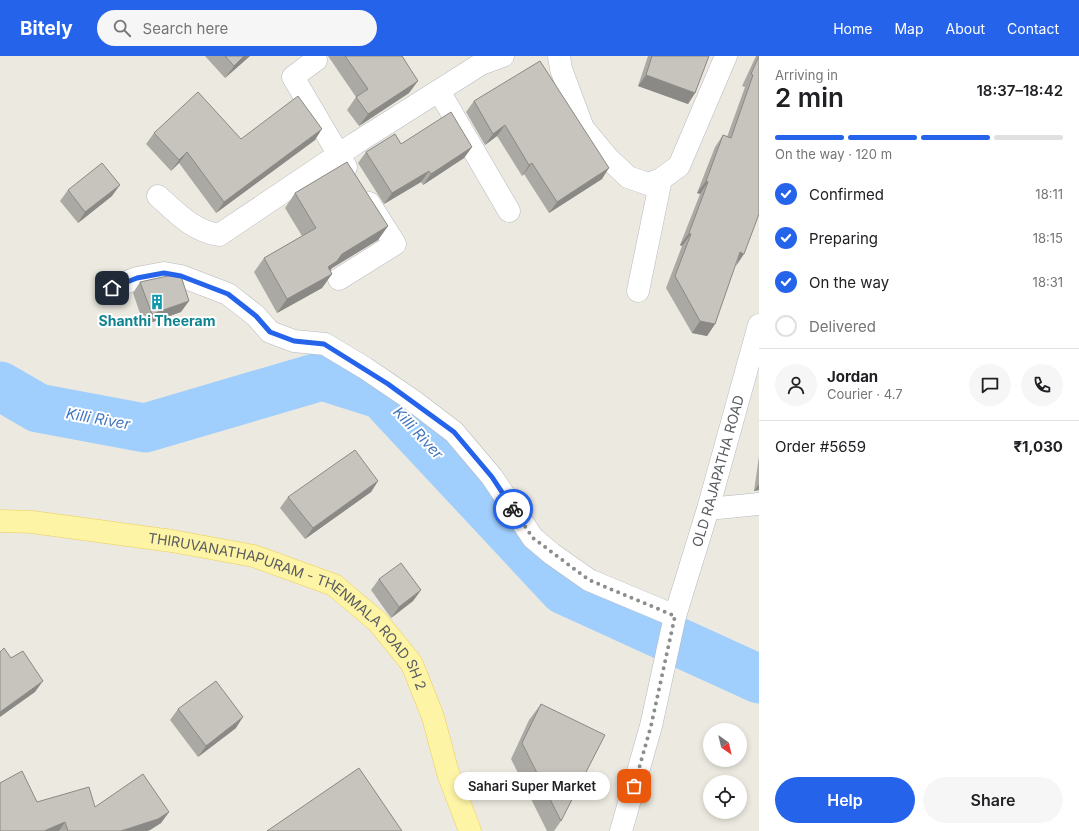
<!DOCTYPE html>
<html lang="en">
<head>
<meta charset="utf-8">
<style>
	body { margin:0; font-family:Inter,sans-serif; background:#f6f6f6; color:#202124; height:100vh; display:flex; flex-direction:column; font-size:15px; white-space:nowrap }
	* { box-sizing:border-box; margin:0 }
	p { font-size:13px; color:#757577 }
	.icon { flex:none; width:22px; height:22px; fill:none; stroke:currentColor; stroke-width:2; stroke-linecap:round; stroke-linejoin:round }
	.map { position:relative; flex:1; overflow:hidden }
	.panel { display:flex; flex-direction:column; background:#fff; width:320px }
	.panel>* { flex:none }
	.needle { width:26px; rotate:146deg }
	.buttons { position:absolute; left:703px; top:667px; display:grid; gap:8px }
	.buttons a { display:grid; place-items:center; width:44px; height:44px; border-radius:50%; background:#fff; box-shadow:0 2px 6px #0003; font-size:20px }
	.pin { position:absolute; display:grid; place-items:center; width:34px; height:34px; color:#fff; margin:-17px; border-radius:8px; box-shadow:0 2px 6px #0006 }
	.courier { position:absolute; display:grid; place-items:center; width:40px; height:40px; margin:-20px; border:3px solid #2563eb; border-radius:50%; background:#fff; color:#222; box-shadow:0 1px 5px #0007 }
	.bubble { position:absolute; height:28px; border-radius:14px; background:#fff; box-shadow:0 2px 6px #0003; font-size:13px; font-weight:600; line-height:28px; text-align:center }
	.headline em { font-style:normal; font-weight:600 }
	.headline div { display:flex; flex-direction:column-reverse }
	.headline { display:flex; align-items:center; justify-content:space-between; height:68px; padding:0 16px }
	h1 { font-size:26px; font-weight:600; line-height:30px }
	.bar { display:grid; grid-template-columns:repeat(4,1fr); gap:6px 4px; align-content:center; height:48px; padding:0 16px }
	.bar i { height:5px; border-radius:3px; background:#e0e0e0 }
	.bar .on { background:#2563eb }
	.bar p { grid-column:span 4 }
	.line { display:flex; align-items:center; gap:10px; padding:0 16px; border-top:1px solid #e0e0e0 }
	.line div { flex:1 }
	.round { display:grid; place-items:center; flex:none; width:42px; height:42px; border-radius:21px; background:#f6f6f6 }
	ol { padding:0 16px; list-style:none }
	li { display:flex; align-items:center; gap:12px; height:44px }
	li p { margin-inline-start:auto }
	li .icon { padding:4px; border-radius:50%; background:#2563eb; color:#fff; stroke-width:4 }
	li:last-child { color:#757577 }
	li i { width:22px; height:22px; border:2px solid #e0e0e0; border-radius:50% }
	.cta { display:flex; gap:8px; margin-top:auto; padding:8px 16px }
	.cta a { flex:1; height:46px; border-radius:24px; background:#2563eb; color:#fff; font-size:16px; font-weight:600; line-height:46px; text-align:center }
	.cta a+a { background:#f6f6f6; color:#202124 }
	header { display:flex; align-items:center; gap:24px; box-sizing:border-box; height:56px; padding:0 20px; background:#2563eb; color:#fff }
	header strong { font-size:19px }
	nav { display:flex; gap:22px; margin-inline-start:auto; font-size:14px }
	.search { width:280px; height:36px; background:#f6f6f6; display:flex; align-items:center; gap:10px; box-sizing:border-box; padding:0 14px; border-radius:22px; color:#757577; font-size:15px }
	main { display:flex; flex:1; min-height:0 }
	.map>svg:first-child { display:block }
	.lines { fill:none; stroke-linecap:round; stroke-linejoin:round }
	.river { stroke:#a0cefd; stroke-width:49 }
	.minor-casing { stroke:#b6b8bd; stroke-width:23 }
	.secondary-casing { stroke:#b6b9bf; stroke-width:23 }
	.primary-casing { stroke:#edcd58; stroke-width:23 }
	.minor { stroke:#fff; stroke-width:22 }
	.secondary { stroke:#fff; stroke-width:22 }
	.primary { stroke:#fdf4a5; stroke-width:22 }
	.wall { fill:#aba9a3 }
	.shaded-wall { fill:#8b8985 }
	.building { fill:#c7c4be; stroke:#8b8985 }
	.done { stroke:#8c8e8d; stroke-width:4; stroke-dasharray:0 7.2 }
	.route { stroke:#2563eb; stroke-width:5 }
	.labels { text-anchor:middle; stroke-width:4; stroke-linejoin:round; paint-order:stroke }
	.culture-label { font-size:14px; font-weight:bold; fill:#0d838f; stroke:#fff }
	.street-label { font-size:14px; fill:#595c61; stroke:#fff }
	.water-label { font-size:15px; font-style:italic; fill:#4477bf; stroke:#fff }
</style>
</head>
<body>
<header>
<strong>Bitely</strong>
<div class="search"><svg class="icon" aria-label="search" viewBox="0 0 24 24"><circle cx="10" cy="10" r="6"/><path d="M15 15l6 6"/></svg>Search here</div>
<nav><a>Home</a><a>Map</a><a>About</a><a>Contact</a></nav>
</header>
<main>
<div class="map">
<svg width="759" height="775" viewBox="0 0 759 775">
	<rect width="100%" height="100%" fill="#eceae0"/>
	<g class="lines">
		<!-- river -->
		<path class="river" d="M 0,330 L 38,352 L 145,372 L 322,320 L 382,339 L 564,534 L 759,623"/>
		<!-- minor casing -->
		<g class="minor-casing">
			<path id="minor" d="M 559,0 L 561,13 L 583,72 L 607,101 L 628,121 L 648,128 L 661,123 L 679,110 L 726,0
				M 316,4 L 293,21 L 346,111
				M 439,35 L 509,155
				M 158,140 C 177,157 193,175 219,179 L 356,87 L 481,8 L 503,0
				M 339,223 L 395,188 L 369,147
				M 112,232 L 137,222 L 164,217 L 181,220 L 228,238 L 256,260 L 270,276 L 294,285 L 325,288 L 365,312 L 412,344 L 454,376 L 492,421 L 533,482 L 552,498 L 589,524 L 675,560
				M 638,235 L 661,123
				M 708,453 L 759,448"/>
		</g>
		<!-- secondary casing -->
		<g class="secondary-casing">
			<g id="secondary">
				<path id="s1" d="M 621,775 L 651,670 L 675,560 L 708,453 L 759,269"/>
			</g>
		</g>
		<!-- primary casing -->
		<g class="primary-casing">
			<g id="primary">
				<path id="s2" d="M 0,465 L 32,466 L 172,485 L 254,500 L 334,529 L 378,566 L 412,608 L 433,661 L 448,717 L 470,775"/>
			</g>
		</g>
		<!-- minor -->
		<use href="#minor" class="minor"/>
		<!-- secondary -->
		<use href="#secondary" class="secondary"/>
		<!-- primary -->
		<use href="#primary" class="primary"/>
	</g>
	<!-- wall -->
	<path class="wall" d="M 205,0 L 250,0 L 225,22 Z
		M 328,0 L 402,0 L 409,37 L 359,70 L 347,54 L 356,41 Z
		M 648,0 L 709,0 L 695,37 L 688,48 L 638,30 Z
		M 756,0 L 759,0 L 735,210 L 715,268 L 707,280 L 692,277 L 666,232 L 682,190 L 680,189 L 700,138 L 697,137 L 715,91 L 723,79 L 727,81 L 745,31 L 742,30 Z
		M 474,45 L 602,123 L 549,157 L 524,118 L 522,120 L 497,80 L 485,89 L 466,56 Z
		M 154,77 L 241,83 L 315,84 L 216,157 L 179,107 L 171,115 L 146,88 Z
		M 401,88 L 472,91 L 464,102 L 423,129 L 421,126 L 384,148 L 358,107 L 366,96 Z
		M 68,134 L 112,140 L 78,167 L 60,145 Z
		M 295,137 L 388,170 L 378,184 L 332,212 L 330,215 L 332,218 L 322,232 L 277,257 L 254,216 L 264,202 L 302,180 L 285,152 Z
		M 140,226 L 181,256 L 144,269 L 133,237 Z
		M 759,400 L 759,434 L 754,435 Z
		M 378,425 L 371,436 L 305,483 L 280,452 L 288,441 Z
		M 379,523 L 421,534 L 413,545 L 391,562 L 371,534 Z
		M 541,648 L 561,765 L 554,775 L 547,775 L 511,703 L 529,664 Z
		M 178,653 L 236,672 L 198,701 L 170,664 Z
		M 37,746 L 95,751 L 169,756 L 161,767 L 150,774 L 147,775 L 0,775 Z"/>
	<!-- shaded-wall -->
	<path class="shaded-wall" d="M 244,0 L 250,0 L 225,22 L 234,10 Z
		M 646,19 L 695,37 L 688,48 L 638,30 Z
		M 418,25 L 409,37 L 359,70 L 368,58 Z
		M 505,69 L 497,80 L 485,89 L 493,78 Z
		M 322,73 L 315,84 L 216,157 L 224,146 Z
		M 472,91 L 464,102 L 423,129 L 431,118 Z
		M 187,96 L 179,107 L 171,115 L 179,104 Z
		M 532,107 L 524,118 L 522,120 L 529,109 Z
		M 609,112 L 602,123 L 549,157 L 557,146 Z
		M 429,115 L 421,126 L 384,148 L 392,137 Z
		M 706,125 L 708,126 L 700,138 L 697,137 Z
		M 120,129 L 112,140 L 78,167 L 85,156 Z
		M 388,170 L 378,184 L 332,212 L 327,219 L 328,211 L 342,198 Z
		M 689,177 L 691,178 L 682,190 L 680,189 Z
		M 740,196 L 744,198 L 736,210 Z
		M 332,218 L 322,232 L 277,257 L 287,243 Z
		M 189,245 L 181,256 L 144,269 L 152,258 Z
		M 700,265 L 715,268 L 707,280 L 692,277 Z
		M 378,425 L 371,436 L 305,483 L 313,472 Z
		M 759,428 L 759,434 L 754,435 Z
		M 421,534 L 413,545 L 391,562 L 399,551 Z
		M 43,625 L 35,636 L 0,661 L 0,656 Z
		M 243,661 L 236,672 L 198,701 L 206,690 Z
		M 169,756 L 161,767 L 150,774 L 147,775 L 121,775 Z
		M 65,766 L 59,775 L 44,775 Z"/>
	<!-- building -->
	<path class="building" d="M 225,0 L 244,0 L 234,10 Z
		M 345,0 L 402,0 L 418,25 L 368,58 L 356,41 L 368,33 Z
		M 652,0 L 709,0 L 695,37 L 646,19 Z
		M 759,0 L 759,158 L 744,198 L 740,196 L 715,268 L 700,265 L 675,220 L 691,178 L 689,177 L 708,126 L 706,125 L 723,79 L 731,82 L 753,19 L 751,18 Z
		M 540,5 L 609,112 L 557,146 L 532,107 L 529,109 L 505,69 L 493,78 L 474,45 Z
		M 198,36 L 241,83 L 298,40 L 322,73 L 224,146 L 187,96 L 179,104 L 154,77 Z
		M 451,56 L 472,91 L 431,118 L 429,115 L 392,137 L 366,96 L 395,78 L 401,88 Z
		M 347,106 L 388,170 L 342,198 L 337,205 L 328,211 L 332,218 L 287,243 L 264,202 L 316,172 L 295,137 Z
		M 102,107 L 120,129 L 85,156 L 68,134 Z
		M 172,219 L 181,220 L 189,245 L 152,258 L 140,226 Z
		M 355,394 L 378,425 L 313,472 L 288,441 Z
		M 401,507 L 421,534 L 399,551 L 379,523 Z
		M 4,592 L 11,602 L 23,595 L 43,625 L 0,656 L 0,596 Z
		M 216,625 L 243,661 L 206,690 L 178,653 Z
		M 541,648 L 605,679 L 561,765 L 522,687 Z
		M 359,712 L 402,775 L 267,775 Z
		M 22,715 L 37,746 L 89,731 L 95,751 L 143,718 L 169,756 L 158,763 L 121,775 L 68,775 L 65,766 L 44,775 L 0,775 L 0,727 Z"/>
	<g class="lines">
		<!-- done -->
		<path class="done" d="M 513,453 L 533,482 L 589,524 L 675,560 L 651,670 L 634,730"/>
		<!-- route -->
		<path class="route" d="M 112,232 L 137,222 L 164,217 L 181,220 L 228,238 L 256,260 L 270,276 L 294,285 L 324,288 L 388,328 L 454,376 L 492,421 L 513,453"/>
	</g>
	<!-- icons -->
	<defs>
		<g id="building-bare" transform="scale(1.2)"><path d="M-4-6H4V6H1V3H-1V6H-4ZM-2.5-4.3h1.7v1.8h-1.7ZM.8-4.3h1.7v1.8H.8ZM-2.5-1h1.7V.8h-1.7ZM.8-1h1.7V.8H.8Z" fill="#0f9aa8" stroke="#fff" stroke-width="2.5" paint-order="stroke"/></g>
	</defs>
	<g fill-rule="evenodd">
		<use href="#building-bare" x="157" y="246"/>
	</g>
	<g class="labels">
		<!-- culture labels -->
		<g class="culture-label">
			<text x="157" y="270">Shanthi Theeram</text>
		</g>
		<!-- street labels -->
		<g class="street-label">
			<text dy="5" stroke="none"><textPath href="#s1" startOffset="373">OLD RAJAPATHA ROAD</textPath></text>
			<text dy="5" stroke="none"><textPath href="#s2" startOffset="315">THIRUVANATHAPURAM - THENMALA ROAD SH 2</textPath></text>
		</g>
		<!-- water labels -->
		<g class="water-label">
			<text transform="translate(98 363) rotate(10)" y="5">Killi River</text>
			<text transform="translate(418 377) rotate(47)" y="5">Killi River</text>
		</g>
	</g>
</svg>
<div class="buttons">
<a><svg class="needle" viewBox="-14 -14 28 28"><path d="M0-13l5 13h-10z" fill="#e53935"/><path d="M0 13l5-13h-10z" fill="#757577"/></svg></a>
<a><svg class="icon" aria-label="locate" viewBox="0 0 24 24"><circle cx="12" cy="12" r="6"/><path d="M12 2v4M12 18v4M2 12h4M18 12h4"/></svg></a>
</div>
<div class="pin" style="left:634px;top:730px;background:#ea580c"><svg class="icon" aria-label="bag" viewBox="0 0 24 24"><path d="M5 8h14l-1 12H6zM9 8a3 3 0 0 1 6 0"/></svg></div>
<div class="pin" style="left:112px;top:232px;background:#1f2937"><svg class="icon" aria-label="home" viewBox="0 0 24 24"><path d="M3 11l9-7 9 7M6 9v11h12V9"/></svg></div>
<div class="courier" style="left:513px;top:453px"><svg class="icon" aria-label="bike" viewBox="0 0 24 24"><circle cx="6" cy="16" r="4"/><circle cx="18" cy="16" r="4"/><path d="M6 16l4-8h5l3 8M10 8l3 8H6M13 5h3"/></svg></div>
<div class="bubble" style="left:454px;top:716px;width:156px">Sahari Super Market</div>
</div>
<section class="panel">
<div class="headline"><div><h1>2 min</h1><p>Arriving in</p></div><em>18:37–18:42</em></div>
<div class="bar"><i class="on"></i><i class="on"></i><i class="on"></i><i></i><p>On the way · 120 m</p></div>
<ol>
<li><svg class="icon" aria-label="check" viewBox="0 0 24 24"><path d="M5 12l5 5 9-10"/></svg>Confirmed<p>18:11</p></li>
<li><svg class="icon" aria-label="check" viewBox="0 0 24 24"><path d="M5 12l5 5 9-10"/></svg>Preparing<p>18:15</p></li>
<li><svg class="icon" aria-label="check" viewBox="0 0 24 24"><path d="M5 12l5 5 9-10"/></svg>On the way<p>18:31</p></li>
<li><i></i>Delivered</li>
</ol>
<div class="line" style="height:72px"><a class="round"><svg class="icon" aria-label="person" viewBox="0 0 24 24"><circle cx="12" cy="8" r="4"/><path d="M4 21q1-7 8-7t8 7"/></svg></a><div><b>Jordan</b><p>Courier · 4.7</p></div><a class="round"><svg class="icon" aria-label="chat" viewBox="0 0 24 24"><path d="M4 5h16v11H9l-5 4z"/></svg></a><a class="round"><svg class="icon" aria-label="phone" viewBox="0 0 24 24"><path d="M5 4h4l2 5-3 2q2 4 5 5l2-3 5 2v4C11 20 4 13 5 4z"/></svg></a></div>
<div class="line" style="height:52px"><div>Order #5659</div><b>₹1,030</b></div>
<div class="cta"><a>Help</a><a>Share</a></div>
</section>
</main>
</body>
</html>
